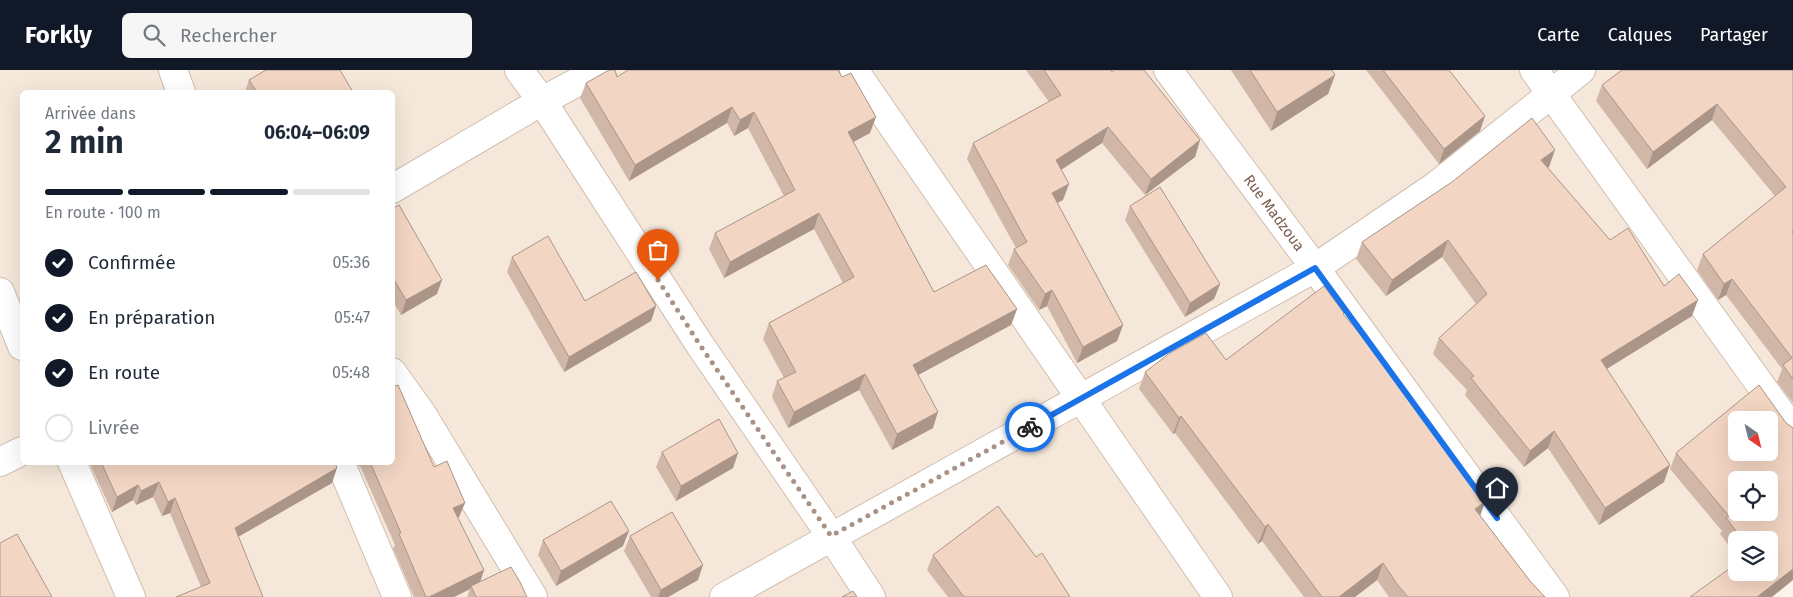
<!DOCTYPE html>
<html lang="fr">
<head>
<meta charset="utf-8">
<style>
	body { margin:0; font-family:"Fira Sans",sans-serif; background:#f6f6f7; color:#1f2937; height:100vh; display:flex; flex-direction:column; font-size:19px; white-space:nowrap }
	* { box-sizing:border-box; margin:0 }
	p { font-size:16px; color:#747a83 }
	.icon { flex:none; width:28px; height:28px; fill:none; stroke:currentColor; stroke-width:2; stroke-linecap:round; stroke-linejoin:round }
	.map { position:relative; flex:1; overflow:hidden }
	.side { position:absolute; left:20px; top:20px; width:375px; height:375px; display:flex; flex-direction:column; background:#fff; border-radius:8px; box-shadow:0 5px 20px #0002 }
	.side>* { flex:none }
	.needle { width:32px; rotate:145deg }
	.tools { position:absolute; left:1728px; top:341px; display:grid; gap:10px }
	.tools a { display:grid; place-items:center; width:50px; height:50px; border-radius:8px; background:#fff; box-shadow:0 5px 20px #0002; font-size:25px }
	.pin { position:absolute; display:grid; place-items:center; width:42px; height:42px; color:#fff; margin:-51px -21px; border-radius:50% 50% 50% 0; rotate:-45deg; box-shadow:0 0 5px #0007 }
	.pin .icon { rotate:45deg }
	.courier { position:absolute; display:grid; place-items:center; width:50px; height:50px; margin:-25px; border:4px solid #1a73e8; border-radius:50%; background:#fff; color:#222; box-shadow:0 1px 6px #0007 }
	.head em { font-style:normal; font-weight:700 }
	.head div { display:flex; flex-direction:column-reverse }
	.head { display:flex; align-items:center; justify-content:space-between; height:85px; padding:0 25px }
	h1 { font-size:32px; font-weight:700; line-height:38px }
	.bar { display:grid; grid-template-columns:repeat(4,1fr); gap:8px 5px; align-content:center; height:60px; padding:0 25px }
	.bar i { height:6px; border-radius:4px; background:#e0e1e3 }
	.bar .selected { background:#111827 }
	.bar p { grid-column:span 4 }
	ol { padding:0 25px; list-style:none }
	li { display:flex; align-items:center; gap:15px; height:55px }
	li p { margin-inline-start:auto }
	li .icon { padding:5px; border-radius:50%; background:#111827; color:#fff; stroke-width:4 }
	li:last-child { color:#747a83 }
	li i { width:28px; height:28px; border:2px solid #e0e1e3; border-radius:50% }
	header { display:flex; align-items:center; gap:30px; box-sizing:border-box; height:70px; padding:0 25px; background:#111827; color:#fff }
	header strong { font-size:24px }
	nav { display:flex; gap:28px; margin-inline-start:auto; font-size:18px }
	.search { width:350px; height:45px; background:#f6f6f7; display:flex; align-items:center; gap:12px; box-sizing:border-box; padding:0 18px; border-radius:8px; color:#747a83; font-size:19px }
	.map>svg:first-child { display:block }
	.residential { fill:#f5e8da; fill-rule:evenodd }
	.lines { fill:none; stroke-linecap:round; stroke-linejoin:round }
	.street-casing { stroke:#d1beb0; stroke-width:30 }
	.street { stroke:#fff; stroke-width:28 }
	.wall { fill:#d1b7a8 }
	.shaded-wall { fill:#aa9588 }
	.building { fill:#f3d5c3; stroke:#aa9588; fill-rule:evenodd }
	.done { stroke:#a89285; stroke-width:5; stroke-dasharray:0 9 }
	.route { stroke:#1a73e8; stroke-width:6 }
	.labels { text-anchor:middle; stroke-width:5; stroke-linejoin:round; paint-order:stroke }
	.street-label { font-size:15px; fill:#7a5c4d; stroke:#fffaf3 }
</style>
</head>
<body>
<header>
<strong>Forkly</strong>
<div class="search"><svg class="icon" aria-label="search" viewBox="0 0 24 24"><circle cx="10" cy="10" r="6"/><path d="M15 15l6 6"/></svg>Rechercher</div>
<nav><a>Carte</a><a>Calques</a><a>Partager</a></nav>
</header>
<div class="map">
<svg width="1793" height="527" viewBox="0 0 1793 527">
	<rect width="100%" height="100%" fill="#fdf6ec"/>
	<!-- residential -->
	<path class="residential" d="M 0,0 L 1793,0 L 1793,501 L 1765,527 L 0,527 ZM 22,22 L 392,22 L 392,392 L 22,392 ZM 1736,350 L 1769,350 L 1769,382 L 1736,382 ZM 1736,410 L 1769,410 L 1769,442 L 1736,442 ZM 1736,470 L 1769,470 L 1769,502 L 1736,502 Z"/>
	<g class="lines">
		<!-- street casing -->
		<g class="street-casing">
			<g id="street">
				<path d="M 173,0 L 181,22"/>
				<path d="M 519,0 L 542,31 L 700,275 L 831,466 L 871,527"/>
				<path d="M 854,0 L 1218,527"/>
				<path id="s1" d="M 1168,0 L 1315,198 L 1555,527"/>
				<path d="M 1534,0 L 1793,360"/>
				<path d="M 392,119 L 542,31 L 600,0"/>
				<path d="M 0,222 L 22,276"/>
				<path d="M 392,302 L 422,344 L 533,527"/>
				<path d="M 0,392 L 22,381"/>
				<path d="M 72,392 L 131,527"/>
				<path d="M 340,392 L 397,527"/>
				<path d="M 724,527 L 1315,198 L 1437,115 L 1581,0"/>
			</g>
		</g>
		<!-- street -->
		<use href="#street" class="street"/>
	</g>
	<!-- wall -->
	<path class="wall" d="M 1026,0 L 1111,0 L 1200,70 L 1195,87 L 1145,125 L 1102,73 L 1061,100 L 1063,130 L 1057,133 L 1123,255 L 1117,271 L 1077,293 L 1047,236 L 1039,240 L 1008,195 L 1014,179 L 1016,178 L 967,89 L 973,73 L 1049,32 Z
		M 1231,0 L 1332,0 L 1335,5 L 1328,24 L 1271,61 Z
		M 1366,0 L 1449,0 L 1480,61 L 1439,94 Z
		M 1793,0 L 1793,333 L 1777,312 L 1782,299 L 1726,225 L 1718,230 L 1697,200 L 1703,184 L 1775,126 L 1712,50 L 1647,99 L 1596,31 L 1602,15 Z
		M 617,7 L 870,63 L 853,72 L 934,222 L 1017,239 L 1011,255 L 918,305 L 933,358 L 892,380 L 859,320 L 788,358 L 772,327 L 777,311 L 784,308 L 763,269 L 769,253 L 843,213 L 814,159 L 724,208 L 709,179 L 715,163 L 784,126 L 748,58 L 734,66 L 727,53 L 629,111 L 580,28 L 586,13 Z
		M 249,10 L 353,22 L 245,22 Z
		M 1549,97 L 1548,98 L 1610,170 L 1664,216 L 1692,246 L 1607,299 L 1664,412 L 1599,455 L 1548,378 L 1524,397 L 1465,325 L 1467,320 L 1433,284 L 1439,268 L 1476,234 L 1442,187 L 1386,226 L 1356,189 L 1362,172 Z
		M 1130,136 L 1220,214 L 1214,229 L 1185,247 L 1125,150 Z
		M 392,139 L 437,224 L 401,245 L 392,230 Z
		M 512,187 L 585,231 L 656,236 L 651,251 L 564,302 L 507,202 Z
		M 1343,245 L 1485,432 L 1480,445 L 1530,511 L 1545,527 L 1389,527 L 1377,510 L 1355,527 L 1304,527 L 1262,471 L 1258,474 L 1175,363 L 1173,364 L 1139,319 L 1145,302 L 1226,290 Z
		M 1786,353 L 1792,358 L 1793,510 L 1736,494 L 1769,470 L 1736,470 L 1736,485 L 1720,464 L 1722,461 L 1670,399 L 1676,383 Z
		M 662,382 L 738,383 L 733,398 L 676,431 L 656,397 Z
		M 89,392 L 335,392 L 332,413 L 238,467 L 263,527 L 201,517 L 170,443 L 162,446 L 153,427 L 136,435 L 133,430 L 112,442 Z
		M 357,392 L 392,392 L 434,397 L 459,447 L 458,448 L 484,500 L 480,512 L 527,527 L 467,527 L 470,519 L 454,527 L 414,527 L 393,478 L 395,475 L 360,396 L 359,397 Z
		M 630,466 L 698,510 L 668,527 L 651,527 L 624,481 Z
		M 543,470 L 623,476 L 556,516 L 538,485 Z
		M 933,485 L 1036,487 L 1070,527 L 948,527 L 927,500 Z"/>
	<!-- shaded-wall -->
	<path class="shaded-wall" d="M 1335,5 L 1328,24 L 1271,61 L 1277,42 Z
		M 1717,34 L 1712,50 L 1647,99 L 1653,82 Z
		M 732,37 L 727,53 L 629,111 L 635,95 Z
		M 754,42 L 748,58 L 734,66 L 740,50 Z
		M 1485,46 L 1480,61 L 1439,94 L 1444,79 Z
		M 876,47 L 870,63 L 842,78 L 848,62 Z
		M 1108,57 L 1102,73 L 1050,107 L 1056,90 Z
		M 1200,70 L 1195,87 L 1145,125 L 1151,109 Z
		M 1555,80 L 1549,97 L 1535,107 L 1541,90 Z
		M 1069,114 L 1063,130 L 1046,139 L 1052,123 Z
		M 819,143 L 814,159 L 724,208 L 730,192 Z
		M 1448,170 L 1442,187 L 1386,226 L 1392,210 Z
		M 1732,209 L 1726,225 L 1718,230 L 1724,214 Z
		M 442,210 L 437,224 L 401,245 L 406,230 Z
		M 1220,214 L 1214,229 L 1185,247 L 1190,233 Z
		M 1052,220 L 1047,236 L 1039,240 L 1045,224 Z
		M 1698,230 L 1692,246 L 1595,306 L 1601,290 Z
		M 656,236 L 651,251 L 564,302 L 569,287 Z
		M 1017,239 L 1011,255 L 907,311 L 913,295 Z
		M 1123,255 L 1117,271 L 1077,293 L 1083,277 Z
		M 865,304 L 859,320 L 788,358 L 794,342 Z
		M 938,342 L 933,358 L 892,380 L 897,364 Z
		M 1181,346 L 1175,363 L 1173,364 L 1179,348 Z
		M 1554,361 L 1548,378 L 1524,397 L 1530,381 Z
		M 738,383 L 733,398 L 676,431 L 681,416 Z
		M 1670,395 L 1664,412 L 1599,455 L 1605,438 Z
		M 337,398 L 332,413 L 229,472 L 235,458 Z
		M 159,412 L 153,427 L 136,435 L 141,421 Z
		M 138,415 L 133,430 L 112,442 L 117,427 Z
		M 175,428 L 170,443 L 162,446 L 168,432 Z
		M 1485,432 L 1479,449 L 1475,439 Z
		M 465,433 L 459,447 L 448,452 L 453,438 Z
		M 1268,454 L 1262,471 L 1258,474 L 1265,457 Z
		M 629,461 L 623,476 L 556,516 L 561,501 Z
		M 1383,493 L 1377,510 L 1355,527 L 1339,527 Z
		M 703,495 L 698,510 L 668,527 L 658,527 L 661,520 Z
		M 1793,499 L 1793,510 L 1772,527 L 1757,527 Z
		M 484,500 L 479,515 L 471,516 L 470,519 L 454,527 L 429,527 Z"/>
	<!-- building -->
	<path class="building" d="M 266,0 L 340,0 L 353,22 L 257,22 L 249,10 Z
		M 609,0 L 615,0 L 617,7 L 628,0 L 838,0 L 842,7 L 851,3 L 876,47 L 848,62 L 934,222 L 986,195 L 1017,239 L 913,295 L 938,342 L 897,364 L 865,304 L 794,342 L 777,311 L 796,302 L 769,253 L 854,207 L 819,143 L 730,192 L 715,163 L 795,120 L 754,42 L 740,50 L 732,37 L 635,95 L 586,13 Z
		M 1044,0 L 1111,0 L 1112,2 L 1114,0 L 1144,0 L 1200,70 L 1151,109 L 1108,57 L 1056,90 L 1069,114 L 1052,123 L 1123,255 L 1083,277 L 1052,220 L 1045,224 L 1014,179 L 1027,172 L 973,73 L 1061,25 Z
		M 1250,0 L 1332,0 L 1335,5 L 1277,42 Z
		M 1383,0 L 1449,0 L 1485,46 L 1444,79 Z
		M 1622,0 L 1793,0 L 1793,161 L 1792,162 L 1793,163 L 1793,309 L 1783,295 L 1792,288 L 1732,209 L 1724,214 L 1703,184 L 1786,117 L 1717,34 L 1653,82 L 1602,15 Z
		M 1532,48 L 1555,80 L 1541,90 L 1610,170 L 1628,158 L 1664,216 L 1679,204 L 1698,230 L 1601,290 L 1670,395 L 1605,438 L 1554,361 L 1530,381 L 1471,308 L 1474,306 L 1439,268 L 1487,224 L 1448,170 L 1392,210 L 1362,172 L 1452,112 Z
		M 1160,117 L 1220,214 L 1190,233 L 1130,136 Z
		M 399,135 L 442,210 L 406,230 L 392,206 L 392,139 Z
		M 548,166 L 585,231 L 636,202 L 656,236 L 569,287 L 512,187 Z
		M 1324,216 L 1344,243 L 1343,244 L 1357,260 L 1485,432 L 1475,439 L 1530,511 L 1545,527 L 1408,527 L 1397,514 L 1383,493 L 1339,527 L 1322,527 L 1268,454 L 1265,457 L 1181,346 L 1179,348 L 1145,302 L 1170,283 L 1206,263 L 1226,290 Z
		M 398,315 L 434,397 L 447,391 L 449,396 L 465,433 L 453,438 L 484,500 L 429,527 L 426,527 L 399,464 L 401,463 L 370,392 L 392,392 L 392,317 Z
		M 1759,315 L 1786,353 L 1793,358 L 1793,499 L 1757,527 L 1690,527 L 1736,494 L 1736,502 L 1769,502 L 1769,470 L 1743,470 L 1726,448 L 1729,446 L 1676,383 ZM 1736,350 L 1769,350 L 1769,382 L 1736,382 ZM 1736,410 L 1769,410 L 1769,442 L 1736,442 Z
		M 719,349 L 738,383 L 681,416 L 662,382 Z
		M 101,392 L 335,392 L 337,398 L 235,458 L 263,527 L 176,527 L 210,513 L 175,428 L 168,432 L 159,412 L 141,421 L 138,415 L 117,427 Z
		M 611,431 L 629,461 L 561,501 L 543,470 Z
		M 998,436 L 1036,487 L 1042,483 L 1070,527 L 964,527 L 933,485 Z
		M 672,442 L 703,495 L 661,520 L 630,466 Z
		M 17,464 L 52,527 L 0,527 L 0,473 Z
		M 511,497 L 520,512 L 527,527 L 476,527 L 471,516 Z
		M 853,521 L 857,527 L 842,527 Z"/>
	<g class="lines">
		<!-- done -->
		<path class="done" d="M 658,210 L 700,275 L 831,466 L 1030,357"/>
		<!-- route -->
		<path class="route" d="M 1030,357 L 1315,198 L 1497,448"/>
	</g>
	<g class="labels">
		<!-- street labels -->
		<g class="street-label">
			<text dy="5" stroke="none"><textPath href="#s1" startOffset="178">Rue Madzoua</textPath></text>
		</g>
	</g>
</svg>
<div class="tools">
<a><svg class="needle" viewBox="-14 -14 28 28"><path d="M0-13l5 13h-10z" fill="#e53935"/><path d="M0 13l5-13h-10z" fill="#747a83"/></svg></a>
<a><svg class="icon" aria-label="locate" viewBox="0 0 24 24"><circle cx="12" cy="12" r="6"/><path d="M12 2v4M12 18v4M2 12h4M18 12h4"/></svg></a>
<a><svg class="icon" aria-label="layers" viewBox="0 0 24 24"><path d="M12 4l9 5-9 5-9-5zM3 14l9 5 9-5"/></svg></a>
</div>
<div class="pin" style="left:658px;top:210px;background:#ea580c"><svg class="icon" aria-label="bag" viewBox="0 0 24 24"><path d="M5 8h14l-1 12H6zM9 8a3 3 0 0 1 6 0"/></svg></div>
<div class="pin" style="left:1497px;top:448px;background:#1f2937"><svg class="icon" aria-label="home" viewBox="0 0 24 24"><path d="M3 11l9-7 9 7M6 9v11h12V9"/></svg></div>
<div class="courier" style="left:1030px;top:357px"><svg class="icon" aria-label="bike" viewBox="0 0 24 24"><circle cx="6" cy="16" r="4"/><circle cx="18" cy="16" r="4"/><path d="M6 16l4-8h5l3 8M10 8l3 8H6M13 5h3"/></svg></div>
<section class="side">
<div class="head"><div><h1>2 min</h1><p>Arrivée dans</p></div><em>06:04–06:09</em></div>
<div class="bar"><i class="selected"></i><i class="selected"></i><i class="selected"></i><i></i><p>En route · 100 m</p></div>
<ol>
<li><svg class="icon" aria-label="check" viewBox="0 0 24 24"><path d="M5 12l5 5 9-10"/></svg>Confirmée<p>05:36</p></li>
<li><svg class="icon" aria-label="check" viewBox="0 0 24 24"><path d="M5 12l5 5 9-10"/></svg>En préparation<p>05:47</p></li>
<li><svg class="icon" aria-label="check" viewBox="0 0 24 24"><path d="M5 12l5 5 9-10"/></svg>En route<p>05:48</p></li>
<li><i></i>Livrée</li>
</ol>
</section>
</div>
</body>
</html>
